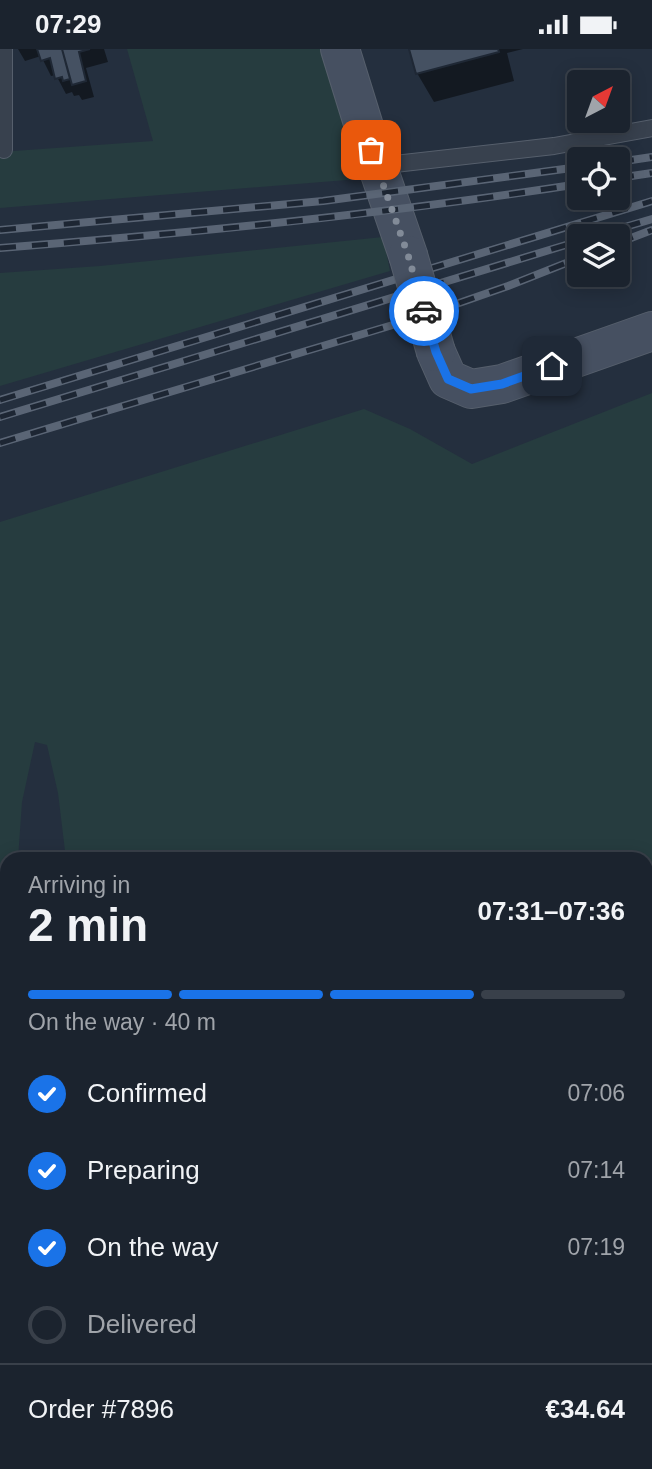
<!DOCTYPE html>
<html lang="en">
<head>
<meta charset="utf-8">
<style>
	body { margin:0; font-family:Helvetica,sans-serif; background:#242b36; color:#f1f3f6; height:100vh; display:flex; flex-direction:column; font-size:26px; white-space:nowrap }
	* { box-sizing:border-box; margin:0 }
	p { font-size:23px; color:#a0a4aa }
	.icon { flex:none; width:38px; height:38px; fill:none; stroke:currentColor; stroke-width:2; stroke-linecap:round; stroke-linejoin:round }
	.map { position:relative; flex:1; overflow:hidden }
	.panel { position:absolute; left:0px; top:803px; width:653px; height:618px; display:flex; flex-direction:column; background:#1b232e; border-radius:21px 21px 0 0; box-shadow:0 4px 18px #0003,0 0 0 2px #39404a }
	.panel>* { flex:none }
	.needle { width:46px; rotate:41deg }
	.controls { position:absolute; left:567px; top:21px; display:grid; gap:14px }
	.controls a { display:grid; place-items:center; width:63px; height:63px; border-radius:7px; background:#1b232e; box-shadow:0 4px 18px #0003,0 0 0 2px #39404a; font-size:35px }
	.pin { position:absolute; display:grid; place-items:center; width:60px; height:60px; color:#fff; margin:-30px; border-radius:14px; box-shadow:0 4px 10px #0006 }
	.courier { position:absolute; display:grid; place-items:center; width:70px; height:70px; margin:-35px; border:5px solid #1a73e8; border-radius:50%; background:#fff; color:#222; box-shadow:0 2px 9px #0007 }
	.summary em { font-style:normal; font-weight:700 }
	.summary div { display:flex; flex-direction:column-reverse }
	.summary { display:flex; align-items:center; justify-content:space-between; height:119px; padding:0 28px }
	h1 { font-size:46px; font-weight:700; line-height:52px }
	.bar { display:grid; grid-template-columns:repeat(4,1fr); gap:10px 7px; align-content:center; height:84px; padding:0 28px }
	.bar i { height:9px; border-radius:5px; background:#39404a }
	.bar .on { background:#1a73e8 }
	.bar p { grid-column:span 4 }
	.line { display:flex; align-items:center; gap:18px; padding:0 28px; border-top:2px solid #39404a }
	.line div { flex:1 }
	ol { padding:0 28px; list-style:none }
	li { display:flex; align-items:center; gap:21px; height:77px }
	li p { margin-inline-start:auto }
	li .icon { padding:7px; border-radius:50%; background:#1a73e8; color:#fff; stroke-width:4 }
	li:last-child { color:#a0a4aa }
	li i { width:38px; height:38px; border:4px solid #39404a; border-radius:50% }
	.status { display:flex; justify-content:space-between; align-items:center; height:49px; padding:0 35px; background:#1b232e; direction:ltr }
	.status svg { height:19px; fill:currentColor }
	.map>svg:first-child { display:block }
	.green { fill:#263c3f }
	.shadow { fill:#0007 }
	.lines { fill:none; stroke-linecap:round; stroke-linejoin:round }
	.river { stroke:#394c67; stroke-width:49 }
	.building { fill:#455162; stroke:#1f2835; stroke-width:2 }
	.lane-casing { stroke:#565f6c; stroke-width:18 }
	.secondary-casing { stroke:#565f6c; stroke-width:40 }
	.lane { stroke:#38414e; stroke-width:16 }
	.secondary { stroke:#465061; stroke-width:38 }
	.rail-casing { stroke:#5a6575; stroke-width:8 }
	.rail { stroke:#1d2633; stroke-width:5; stroke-dasharray:16; stroke-linecap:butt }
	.secondary-bridge-casing { stroke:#565f6c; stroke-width:40; stroke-linecap:butt }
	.secondary-bridge { stroke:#465061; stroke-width:38 }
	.done { stroke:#828b98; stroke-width:7; stroke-dasharray:0 12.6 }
	.route { stroke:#1a73e8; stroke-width:9 }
</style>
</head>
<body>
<div class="status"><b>07:29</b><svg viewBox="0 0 49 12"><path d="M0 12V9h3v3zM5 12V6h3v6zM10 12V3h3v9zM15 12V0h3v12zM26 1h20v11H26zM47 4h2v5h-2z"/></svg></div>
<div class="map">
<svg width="652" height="1420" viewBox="0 0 652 1420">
	<rect width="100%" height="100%" fill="#242f3e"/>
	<!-- green -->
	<path class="green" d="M 127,0 L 323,0 L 359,130 L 0,159 L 0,103 L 153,92 Z
		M 383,188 L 390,222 L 0,337 L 0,224 L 100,217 Z
		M 652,344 L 652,904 L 646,905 L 646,810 L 66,810 L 58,744 L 47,696 L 35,693 L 22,753 L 18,810 L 7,810 L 7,920 L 0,921 L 0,473 L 364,360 L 410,380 L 472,415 Z
		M 646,968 L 652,968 L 652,1378 L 646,1379 Z
		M 7,1046 L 7,1414 L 475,1414 L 446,1420 L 0,1420 L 0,1047 Z"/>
	<!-- shadow -->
	<path class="shadow" d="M 18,0 L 104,0 L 108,13 L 86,19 L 94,48 L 82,51 L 79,46 L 74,47 L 72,43 L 66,45 L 56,26 L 51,27 L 41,7 L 25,12 Z
		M 411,0 L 523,0 L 507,4 L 514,32 L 434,53 L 417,24 Z"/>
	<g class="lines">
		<!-- river -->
		<path class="river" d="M 646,935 L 652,934
			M 0,1012 L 7,1011"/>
	</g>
	<!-- building -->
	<path class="building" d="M 37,0 L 62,0 L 70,30 L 63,32 L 62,28 L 55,30 L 50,9 L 41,12 Z
		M 62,0 L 90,0 L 79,3 L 86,32 L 72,36 Z
		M 409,0 L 498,0 L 499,3 L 416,25 Z"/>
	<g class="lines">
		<!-- lane casing -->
		<g class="lane-casing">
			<path id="lane" d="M 4,101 L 4,0
				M 377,117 L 554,97 L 652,79"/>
		</g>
		<!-- secondary casing -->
		<g class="secondary-casing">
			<path id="secondary" d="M 340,0 L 366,84 L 408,206
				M 436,303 L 448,330 L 471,340 L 502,335 L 652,282"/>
		</g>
		<!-- lane -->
		<use href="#lane" class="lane"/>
		<!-- secondary -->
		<use href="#secondary" class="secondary"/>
		<!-- rail casing -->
		<g class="rail-casing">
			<path id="rail" d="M 618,113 L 652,108
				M 618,129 L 652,124
				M 0,181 L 323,152 L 579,118
				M 594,187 L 652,170
				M 618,194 L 652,181
				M 0,199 C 194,184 387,165 579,135
				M 0,351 L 652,152
				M 0,368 L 579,192
				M 0,394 L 416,269 L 508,237 L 579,209"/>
		</g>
		<!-- rail -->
		<use href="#rail" class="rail"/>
		<!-- secondary-bridge casing -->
		<g class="secondary-bridge-casing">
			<path id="secondary-bridge" d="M 408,206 L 436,303"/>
		</g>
		<!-- secondary-bridge -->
		<use href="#secondary-bridge" class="secondary-bridge"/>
	</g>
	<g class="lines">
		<!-- done -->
		<path class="done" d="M 371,101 L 408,206 L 424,262"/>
		<!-- route -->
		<path class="route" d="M 424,262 L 436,303 L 448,330 L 471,340 L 502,335 L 552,317"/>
	</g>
</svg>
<div class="controls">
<a><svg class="needle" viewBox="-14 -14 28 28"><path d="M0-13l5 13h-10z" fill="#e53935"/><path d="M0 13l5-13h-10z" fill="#a0a4aa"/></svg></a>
<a><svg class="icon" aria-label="locate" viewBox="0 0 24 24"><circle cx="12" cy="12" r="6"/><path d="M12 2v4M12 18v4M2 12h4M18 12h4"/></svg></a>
<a><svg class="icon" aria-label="layers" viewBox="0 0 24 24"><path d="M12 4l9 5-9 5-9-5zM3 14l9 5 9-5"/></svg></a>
</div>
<div class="pin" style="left:371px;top:101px;background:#ea580c"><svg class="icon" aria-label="bag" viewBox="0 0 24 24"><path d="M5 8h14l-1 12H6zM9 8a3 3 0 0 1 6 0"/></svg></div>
<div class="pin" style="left:552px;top:317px;background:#1f2937"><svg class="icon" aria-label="home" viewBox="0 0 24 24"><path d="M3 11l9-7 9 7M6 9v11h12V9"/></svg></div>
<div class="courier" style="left:424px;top:262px"><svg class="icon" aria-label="car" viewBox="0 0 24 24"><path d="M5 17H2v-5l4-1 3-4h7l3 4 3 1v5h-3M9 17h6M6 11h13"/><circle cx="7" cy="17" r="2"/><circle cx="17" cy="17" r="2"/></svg></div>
<section class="panel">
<div class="summary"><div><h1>2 min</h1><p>Arriving in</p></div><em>07:31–07:36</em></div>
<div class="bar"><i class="on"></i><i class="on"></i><i class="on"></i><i></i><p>On the way · 40 m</p></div>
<ol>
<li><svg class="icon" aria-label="check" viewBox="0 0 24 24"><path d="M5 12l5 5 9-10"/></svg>Confirmed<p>07:06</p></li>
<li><svg class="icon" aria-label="check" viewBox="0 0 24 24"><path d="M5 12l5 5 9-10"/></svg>Preparing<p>07:14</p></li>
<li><svg class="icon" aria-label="check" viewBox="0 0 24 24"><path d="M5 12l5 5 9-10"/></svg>On the way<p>07:19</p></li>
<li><i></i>Delivered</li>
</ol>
<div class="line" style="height:91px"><div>Order #7896</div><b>€34.64</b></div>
</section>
</div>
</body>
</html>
